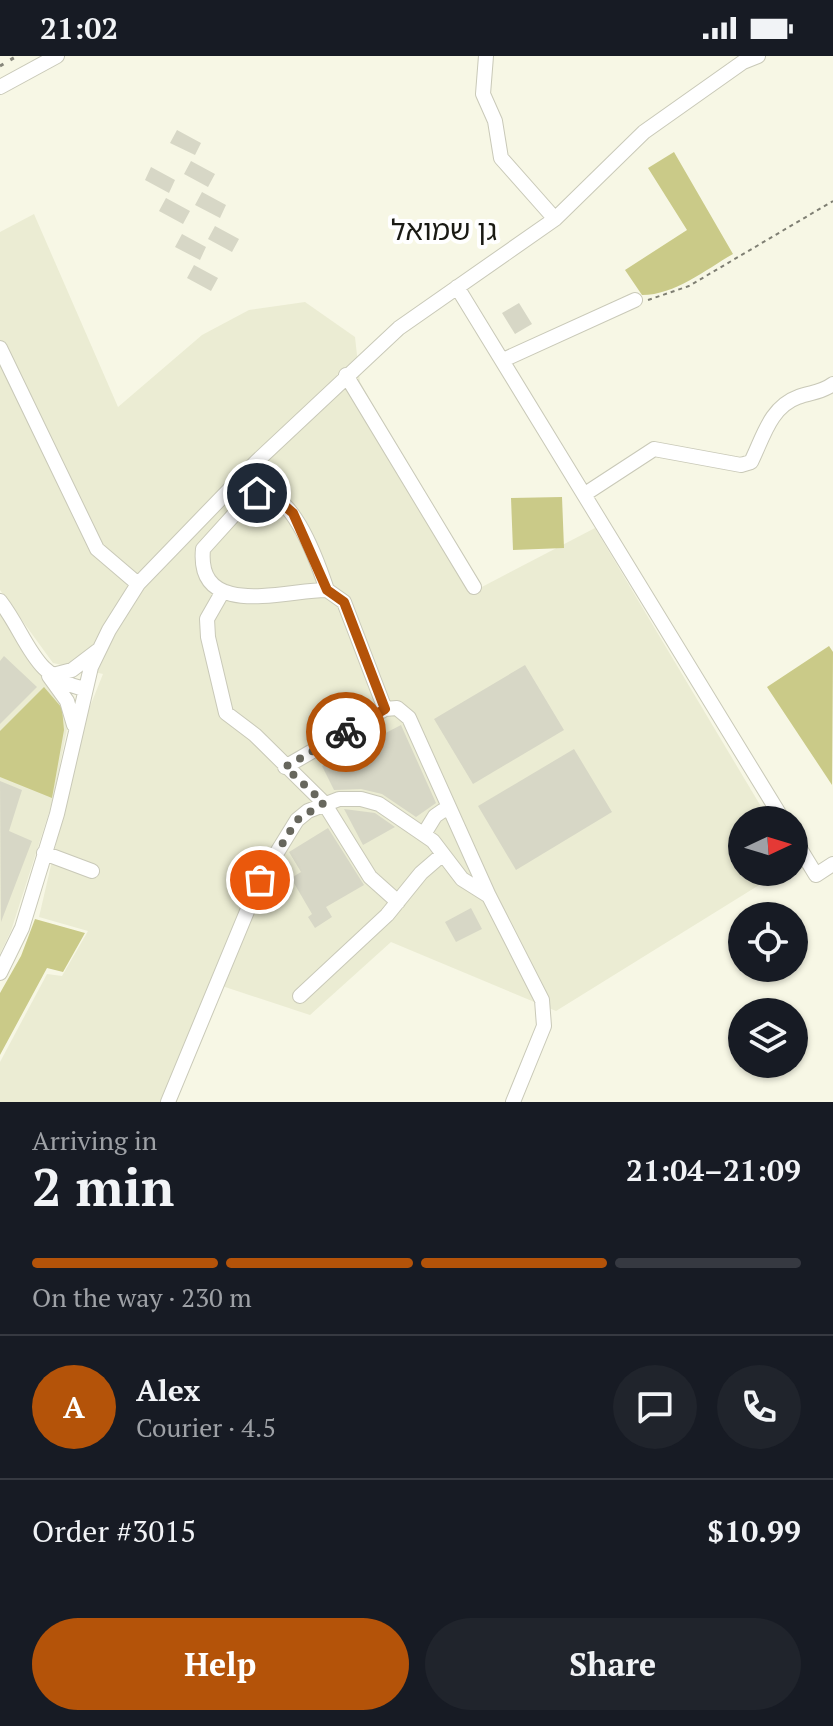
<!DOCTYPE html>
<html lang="en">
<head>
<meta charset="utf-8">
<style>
	body { margin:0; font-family:"PT Serif","Noto Sans Hebrew",serif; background:#20242c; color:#f1f3f6; height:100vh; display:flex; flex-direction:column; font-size:30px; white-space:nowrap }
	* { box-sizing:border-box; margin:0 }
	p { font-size:26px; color:#9ea1a6 }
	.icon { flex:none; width:44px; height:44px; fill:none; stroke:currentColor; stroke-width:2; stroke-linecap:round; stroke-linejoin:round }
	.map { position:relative; height:1046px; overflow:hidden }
	.details { display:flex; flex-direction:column; background:#171b24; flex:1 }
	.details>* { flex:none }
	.needle { width:52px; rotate:86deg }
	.tools { position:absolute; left:728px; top:750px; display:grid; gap:16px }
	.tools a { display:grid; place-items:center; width:80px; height:80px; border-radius:50%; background:#171b24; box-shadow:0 2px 6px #0004; font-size:40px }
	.pin { position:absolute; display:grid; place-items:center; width:68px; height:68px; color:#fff; margin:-34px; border:4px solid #fff; border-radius:50%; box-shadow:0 2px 8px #0007 }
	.courier { position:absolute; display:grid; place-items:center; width:80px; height:80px; margin:-40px; border:6px solid #b45309; border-radius:50%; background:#fff; color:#222; box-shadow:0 2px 10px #0007 }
	.headline em { font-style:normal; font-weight:700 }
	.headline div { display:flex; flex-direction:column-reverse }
	.headline { display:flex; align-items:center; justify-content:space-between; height:136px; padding:0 32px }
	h1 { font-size:52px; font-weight:700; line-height:60px }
	.bar { display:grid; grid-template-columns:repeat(4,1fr); gap:12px 8px; align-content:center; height:96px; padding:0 32px }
	.bar i { height:10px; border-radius:6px; background:#363941 }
	.bar .on { background:#b45309 }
	.bar p { grid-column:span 4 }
	.line { display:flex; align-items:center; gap:20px; padding:0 32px; border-top:2px solid #363941 }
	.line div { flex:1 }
	.round { display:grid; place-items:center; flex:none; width:84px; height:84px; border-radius:42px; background:#20242c }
	.cta { display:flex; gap:16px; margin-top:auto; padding:16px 32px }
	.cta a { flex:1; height:92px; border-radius:48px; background:#b45309; color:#fff; font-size:32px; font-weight:700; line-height:92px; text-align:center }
	.cta a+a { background:#20242c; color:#f1f3f6 }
	.status { display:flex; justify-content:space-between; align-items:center; height:56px; padding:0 40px; background:#171b24; direction:ltr }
	.status svg { height:22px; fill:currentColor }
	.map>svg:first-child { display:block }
	.built { fill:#ebecd3 }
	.green { fill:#caca88 }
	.building { fill:#d7d7c6 }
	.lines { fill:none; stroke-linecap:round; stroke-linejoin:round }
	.minor-casing { stroke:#c9c9b8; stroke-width:16 }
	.path { stroke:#7f7f73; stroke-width:2; stroke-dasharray:4 4; stroke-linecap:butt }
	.minor { stroke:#fff; stroke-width:14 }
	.rail { stroke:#87877b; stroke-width:3; stroke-dasharray:4 8; stroke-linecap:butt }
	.done { stroke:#67675d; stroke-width:8; stroke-dasharray:0 14.4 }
	.route { stroke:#b45309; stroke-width:10 }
	.labels { text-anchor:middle; stroke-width:8; stroke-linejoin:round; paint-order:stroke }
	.quarter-label { font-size:28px; fill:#1a1a14; stroke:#fff }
</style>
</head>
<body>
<div class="status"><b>21:02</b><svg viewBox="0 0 49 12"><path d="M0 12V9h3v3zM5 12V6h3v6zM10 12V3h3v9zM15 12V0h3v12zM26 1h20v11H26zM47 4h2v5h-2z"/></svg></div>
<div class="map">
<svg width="833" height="1046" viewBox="0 0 833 1046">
	<rect width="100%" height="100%" fill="#f7f7e5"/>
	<!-- built -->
	<path class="built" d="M 34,158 L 118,351 L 202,279 L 249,254 L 305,246 L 355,281 L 360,326 L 478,533 L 595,472 L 769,764 L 742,764 L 742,816 L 780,816 L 556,955 L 391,886 L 310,959 L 222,930 L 173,1046 L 0,1046 L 0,1006 L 47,918 L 62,920 L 88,875 L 39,861 L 85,663 L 103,618 L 53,607 L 0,534 L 0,176 Z
		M 0,539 L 64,652 L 67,673 L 53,744 L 11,875 L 0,898 Z"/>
	<!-- green -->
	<path class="green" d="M 674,96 L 733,198 C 705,214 675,239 642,239 L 625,214 L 687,174 L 648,112 Z
		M 562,441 L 564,492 L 513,494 L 511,442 Z
		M 829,590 L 833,596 L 832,729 L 767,631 Z
		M 44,631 L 62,652 L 64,674 L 52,742 L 0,721 L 0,675 Z
		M 35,863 L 85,877 L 63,916 L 47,912 L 0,999 L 0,937 L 21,900 Z"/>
	<!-- building -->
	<path class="building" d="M 177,74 L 201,87 L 195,99 L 170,87 Z
		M 191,105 L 215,118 L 208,131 L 184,118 Z
		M 151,111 L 175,124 L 169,137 L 145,124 Z
		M 202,136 L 226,149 L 220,162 L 195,149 Z
		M 166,142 L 190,155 L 183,168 L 159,155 Z
		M 215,170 L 239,183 L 232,196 L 208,183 Z
		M 182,178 L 206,191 L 200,204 L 175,191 Z
		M 194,209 L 218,222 L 211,235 L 187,222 Z
		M 519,247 L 532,268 L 515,278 L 502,257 Z
		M 4,600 L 37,631 L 0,668 L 0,605 Z
		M 525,609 L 564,674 L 473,728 L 434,663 Z
		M 401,669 L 436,747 L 416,761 L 382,738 L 361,733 L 334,734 L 322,710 Z
		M 574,693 L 612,756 L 516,814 L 478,750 Z
		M 0,725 L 22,734 L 9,775 L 32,785 L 1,866 Z
		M 344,753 L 375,757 L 395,771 L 363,789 Z
		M 328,772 L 364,829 L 326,851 L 332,861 L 315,872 L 308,861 L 312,858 L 291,822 L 301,816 L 289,796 Z
		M 471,852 L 482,873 L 456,886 L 445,866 Z"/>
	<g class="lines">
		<!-- minor casing -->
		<g class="minor-casing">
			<path id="minor" d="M 486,0 L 483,38 L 495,65 L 501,102 L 555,163
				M 0,31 L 57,0
				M 457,231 L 783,764
				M 0,292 L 97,493 L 138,528
				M 503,304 L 635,244
				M 346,319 L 474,531
				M 585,438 L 654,393 L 741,409 L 751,406 C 763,382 770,351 798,341 C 811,336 821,337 833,328
				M 327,534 C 318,507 288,419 250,441 L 203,493 C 196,565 289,533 327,534 L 344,546 L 385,653
				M 223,535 L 207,563 L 208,581 L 226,657 L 255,679 L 324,747 L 370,821 L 398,846
				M 0,545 C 29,583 32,622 85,633
				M 74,669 L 67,645 L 49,620 L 72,614 L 97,595
				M 285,711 L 385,653 L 397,652 L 409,662 L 489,840 L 542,944 L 544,970 L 513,1046
				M 424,778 L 435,760 L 448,751
				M 794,783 L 816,819 L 833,808
				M 44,797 L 92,815
				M 0,917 L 22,872 L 57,758 L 91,611 L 109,574 L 138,528 L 256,406 L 399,272 L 555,163 L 644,76 L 743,6 L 758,0
				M 300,940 L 387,859 L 421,817 L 443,798
				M 168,1046 L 260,824 L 297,764 L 308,755 L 339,743 L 361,743 L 379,748 L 433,785 L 462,823 L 489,840"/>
		</g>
		<!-- path -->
		<path class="path" d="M 648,244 L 689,230 L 833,145"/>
		<!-- minor -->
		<use href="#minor" class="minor"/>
		<!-- rail -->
		<path class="rail" d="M 0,10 L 17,0"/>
	</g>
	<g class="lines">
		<!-- done -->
		<path class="done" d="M 260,824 L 297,764 L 324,747 L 285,711 L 346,676"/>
		<!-- route -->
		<path class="route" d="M 257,437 L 272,439 L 293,457 L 327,534 L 344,546 L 385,653 L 346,676"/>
	</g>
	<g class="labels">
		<!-- quarter labels -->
		<g class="quarter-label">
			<text x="444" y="184">גן שמואל</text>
		</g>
	</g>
</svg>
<div class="tools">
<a><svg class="needle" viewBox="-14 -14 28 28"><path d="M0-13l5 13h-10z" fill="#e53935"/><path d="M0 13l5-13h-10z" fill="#9ea1a6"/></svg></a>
<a><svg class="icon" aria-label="locate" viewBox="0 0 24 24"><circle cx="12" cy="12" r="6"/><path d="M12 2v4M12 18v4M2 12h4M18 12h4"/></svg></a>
<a><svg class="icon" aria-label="layers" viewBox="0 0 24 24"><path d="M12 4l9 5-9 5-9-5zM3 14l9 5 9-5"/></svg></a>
</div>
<div class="pin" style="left:260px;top:824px;background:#ea580c"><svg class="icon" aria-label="bag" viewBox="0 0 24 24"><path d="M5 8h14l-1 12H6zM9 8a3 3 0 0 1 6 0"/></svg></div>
<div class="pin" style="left:257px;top:437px;background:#1f2937"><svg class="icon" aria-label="home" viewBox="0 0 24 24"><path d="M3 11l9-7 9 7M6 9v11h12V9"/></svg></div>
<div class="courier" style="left:346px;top:676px"><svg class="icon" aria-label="bike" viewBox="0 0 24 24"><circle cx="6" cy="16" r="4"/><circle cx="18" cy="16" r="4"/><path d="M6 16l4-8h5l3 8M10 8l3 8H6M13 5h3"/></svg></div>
</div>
<section class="details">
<div class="headline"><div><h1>2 min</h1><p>Arriving in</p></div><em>21:04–21:09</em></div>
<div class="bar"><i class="on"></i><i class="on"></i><i class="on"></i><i></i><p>On the way · 230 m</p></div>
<div class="line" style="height:144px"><b class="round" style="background:#b45309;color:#fff">A</b><div><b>Alex</b><p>Courier · 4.5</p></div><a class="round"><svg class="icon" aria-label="chat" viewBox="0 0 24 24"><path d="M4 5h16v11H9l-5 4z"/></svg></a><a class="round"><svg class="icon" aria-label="phone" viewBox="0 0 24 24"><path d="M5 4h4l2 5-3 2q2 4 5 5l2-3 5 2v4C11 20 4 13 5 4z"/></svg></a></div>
<div class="line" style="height:104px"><div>Order #3015</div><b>$10.99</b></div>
<div class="cta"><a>Help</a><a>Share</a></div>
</section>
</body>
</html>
